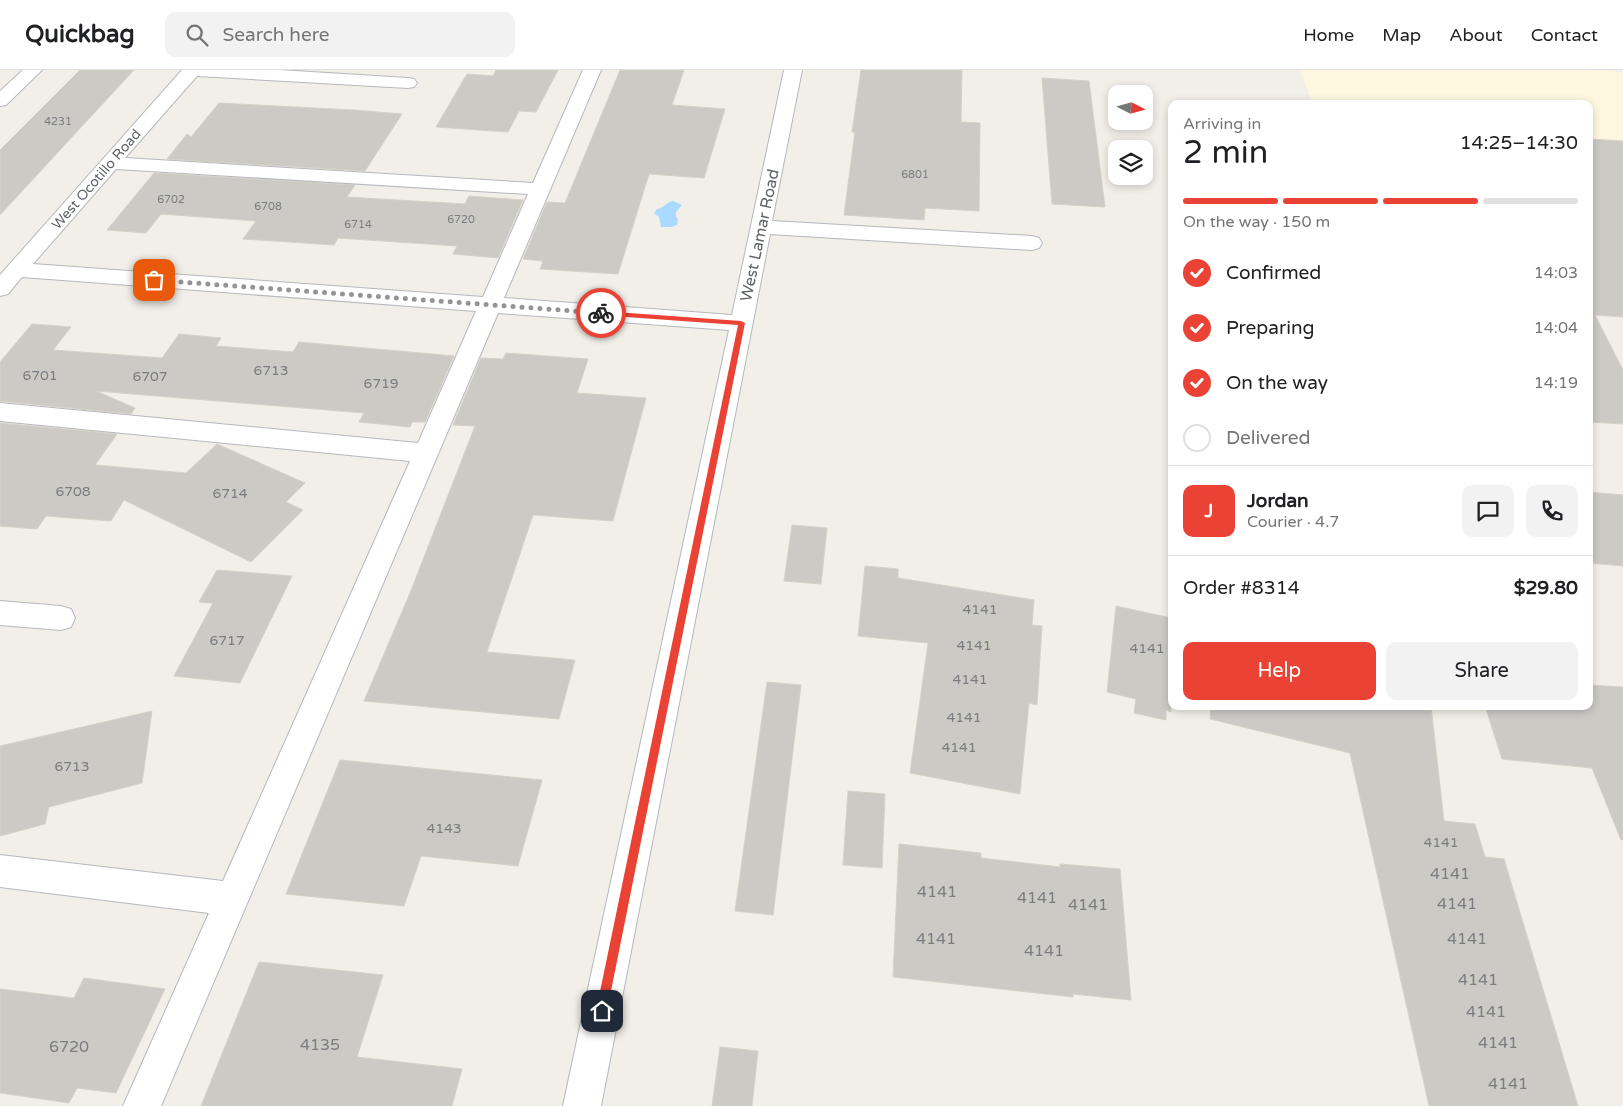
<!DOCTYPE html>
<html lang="en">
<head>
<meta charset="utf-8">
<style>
	body { margin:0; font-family:"Varela Round",sans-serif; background:#f2f2f2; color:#202124; height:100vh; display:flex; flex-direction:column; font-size:19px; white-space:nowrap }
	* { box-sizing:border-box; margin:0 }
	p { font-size:16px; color:#757577 }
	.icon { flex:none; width:28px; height:28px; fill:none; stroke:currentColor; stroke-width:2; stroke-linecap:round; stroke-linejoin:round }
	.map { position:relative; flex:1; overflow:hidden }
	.sheet { position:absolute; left:1168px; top:30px; width:425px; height:610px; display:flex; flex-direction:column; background:#fff; border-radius:10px; box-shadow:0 2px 8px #0003 }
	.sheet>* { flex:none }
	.needle { width:32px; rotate:96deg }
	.fabs { position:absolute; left:1108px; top:15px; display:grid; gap:10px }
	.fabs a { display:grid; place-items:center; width:45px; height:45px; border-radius:10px; background:#fff; box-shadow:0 2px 8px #0003; font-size:25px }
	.pin { position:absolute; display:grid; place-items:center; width:42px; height:42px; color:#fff; margin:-21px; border-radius:10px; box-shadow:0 2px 8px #0006 }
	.courier { position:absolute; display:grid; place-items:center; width:50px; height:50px; margin:-25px; border:4px solid #ea4335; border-radius:50%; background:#fff; color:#222; box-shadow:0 1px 6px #0007 }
	.headline em { font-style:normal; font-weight:600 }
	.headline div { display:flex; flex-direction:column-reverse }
	.headline { display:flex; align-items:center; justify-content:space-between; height:85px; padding:0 15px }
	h1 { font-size:32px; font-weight:600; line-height:38px }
	.bar { display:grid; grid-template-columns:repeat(4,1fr); gap:8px 5px; align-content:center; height:60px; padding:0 15px }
	.bar i { height:6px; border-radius:4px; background:#e0e0e0 }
	.bar .selected { background:#ea4335 }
	.bar p { grid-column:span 4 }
	.line { display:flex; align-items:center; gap:12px; padding:0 15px; border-top:1px solid #e0e0e0 }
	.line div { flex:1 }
	.round { display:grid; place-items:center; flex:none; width:52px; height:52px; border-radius:10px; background:#f2f2f2 }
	ol { padding:0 15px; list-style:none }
	li { display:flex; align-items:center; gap:15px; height:55px }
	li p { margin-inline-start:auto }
	li .icon { padding:5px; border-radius:50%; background:#ea4335; color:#fff; stroke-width:4 }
	li:last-child { color:#757577 }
	li i { width:28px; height:28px; border:2px solid #e0e0e0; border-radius:50% }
	.button { display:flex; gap:10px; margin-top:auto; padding:10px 15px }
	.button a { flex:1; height:58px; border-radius:10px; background:#ea4335; color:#fff; font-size:20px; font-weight:600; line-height:58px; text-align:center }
	.button a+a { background:#f2f2f2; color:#202124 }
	header { display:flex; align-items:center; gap:30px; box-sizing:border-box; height:70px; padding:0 25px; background:#fff; border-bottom:1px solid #e0e0e0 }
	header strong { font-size:24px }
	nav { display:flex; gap:28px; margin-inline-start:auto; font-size:18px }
	.search { width:350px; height:45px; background:#f2f2f2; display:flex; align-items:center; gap:12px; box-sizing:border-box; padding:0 18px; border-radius:10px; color:#757577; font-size:19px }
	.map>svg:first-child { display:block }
	.commercial { fill:#fef7e0 }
	.water { fill:#aadaff }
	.building { fill:#cccac5; stroke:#d6d1c6 }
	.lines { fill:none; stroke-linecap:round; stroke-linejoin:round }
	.minor-casing { stroke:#b5b8bc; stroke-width:2 }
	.minor { fill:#fff; fill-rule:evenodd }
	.route { fill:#ea4335 }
	.done { stroke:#929495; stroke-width:5; stroke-dasharray:0 9 }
	.labels { text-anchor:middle; stroke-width:4.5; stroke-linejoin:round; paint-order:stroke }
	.far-number-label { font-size:11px; fill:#7a7d7f }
	.far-street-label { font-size:14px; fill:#5f6368; stroke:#fff }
	.number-label { font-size:14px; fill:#7a7d7f }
	.street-label { font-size:16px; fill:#5f6368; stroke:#fff }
	.near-number-label { font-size:16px; fill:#7a7d7f }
</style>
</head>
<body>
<header>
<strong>Quickbag</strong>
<div class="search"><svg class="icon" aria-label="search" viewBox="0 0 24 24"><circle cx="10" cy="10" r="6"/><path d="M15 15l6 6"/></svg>Search here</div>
<nav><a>Home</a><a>Map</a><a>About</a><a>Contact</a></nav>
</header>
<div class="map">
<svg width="1623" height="1036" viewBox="0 0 1623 1036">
	<rect width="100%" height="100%" fill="#f1efe8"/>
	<!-- commercial -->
	<path class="commercial" d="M 1300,0 L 1592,0 L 1623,2 L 1623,209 L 1589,207 L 1589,34 L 1313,34 Z"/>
	<!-- water -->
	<path class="water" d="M 673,131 L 682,135 L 676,142 L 676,147 L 678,149 L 677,155 L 671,157 L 661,157 L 659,147 L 654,143 L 657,139 C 664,138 666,132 673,131 Z"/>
	<!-- building -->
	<path class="building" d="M 80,0 L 134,0 L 0,145 L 0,80 Z
		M 496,0 L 558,0 L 536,42 L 519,41 L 508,62 L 436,57 L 467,4 L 493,6 Z
		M 620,0 L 684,0 L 672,35 L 725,39 L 704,108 L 649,104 L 618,204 L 540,199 L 543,191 L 523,189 L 547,132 L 565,133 Z
		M 861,0 L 962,0 L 961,52 L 980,53 L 979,141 L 925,138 L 924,150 L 844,145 L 855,62 L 852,62 Z
		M 1042,8 L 1089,11 L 1105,137 L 1052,134 Z
		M 219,33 L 354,40 L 402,44 L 365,101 L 167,89 L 187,64 L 191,67 Z
		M 1589,69 L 1623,71 L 1623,247 L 1595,245 L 1623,300 L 1623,354 L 1589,352 Z
		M 154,103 L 355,115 L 347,127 L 465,134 L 469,126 L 523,130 L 498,188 L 453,184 L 457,176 L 338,168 L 334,175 L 243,169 L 256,151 L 161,144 L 146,163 L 107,160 Z
		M 32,254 L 71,257 L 53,280 L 162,288 L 179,264 L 221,268 L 216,276 L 293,282 L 299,272 L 454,286 L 425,352 L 412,352 L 410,357 L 359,352 L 364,343 L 96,321 L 135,338 L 131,344 L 0,331 L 0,292 Z
		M 506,283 L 588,289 L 577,323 L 646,328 L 613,451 L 533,445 L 487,582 L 575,590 L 559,649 L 364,631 L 410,523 L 475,356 L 453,355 L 481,288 L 503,289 Z
		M 0,353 L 117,364 L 95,395 L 186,403 L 217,374 L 305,413 L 286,432 L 303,440 L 251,492 L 124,430 L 111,451 L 46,446 L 37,459 L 0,456 Z
		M 1589,422 L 1623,425 L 1623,496 L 1589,493 Z
		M 792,455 L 827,458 L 821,514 L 784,511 Z
		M 865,496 L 898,499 L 898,508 L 1034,530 L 1032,555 L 1042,556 L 1037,635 L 1029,633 L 1020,724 L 910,703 L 928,573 L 858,566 Z
		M 217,500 L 292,506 L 240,613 L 174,606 L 213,533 L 199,532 Z
		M 1116,536 L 1171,548 L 1171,642 L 1166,640 L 1166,650 L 1134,643 L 1136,629 L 1107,622 Z
		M 767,612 L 801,615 L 773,845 L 735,841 Z
		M 1589,615 L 1623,617 L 1623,770 L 1621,770 L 1592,698 L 1502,689 L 1485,636 L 1589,636 Z
		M 1211,636 L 1431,636 L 1444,751 L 1475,754 L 1485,787 L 1504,789 L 1578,1036 L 1429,1036 L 1350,683 L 1210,649 Z
		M 152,641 L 142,713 L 49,737 L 45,754 L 0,766 L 0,676 Z
		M 340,690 L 542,710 L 518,796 L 421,786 L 404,836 L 286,824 Z
		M 848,721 L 885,724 L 882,798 L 843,795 Z
		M 899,774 L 981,783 L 981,788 L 1060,797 L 1060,794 L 1120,799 L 1131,930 L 1073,924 L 1073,927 L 893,907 Z
		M 259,892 L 383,905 L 357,987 L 462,999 L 452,1036 L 201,1036 Z
		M 84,908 L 165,919 L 116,1023 L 77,1018 L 69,1033 L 0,1023 L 0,919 L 74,928 Z
		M 720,977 L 758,981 L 752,1036 L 712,1036 Z"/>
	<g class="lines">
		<!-- minor casing -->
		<g class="minor-casing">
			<path id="minor" d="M 23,0 L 42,0 L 6,35 L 0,36 L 0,21 Z
				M 182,0 L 279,0 L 408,8 L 414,9 L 417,13 L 414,17 L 408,18 L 197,6 L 125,88 L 533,113 L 583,0 L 601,0 L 504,228 L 732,245 L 784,0 L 802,0 L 772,151 L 1032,166 L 1039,168 L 1042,173 L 1039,178 L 1032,180 L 770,164 L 601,1036 L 563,1036 L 729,260 L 498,243 L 161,1036 L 123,1036 L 209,843 L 0,817 L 0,785 L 223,811 L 410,391 L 0,351 L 0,333 L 418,373 L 476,241 L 22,207 L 8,224 L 0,226 L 0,205 ZM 116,99 L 528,124 L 483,227 L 33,194 Z
				M 0,531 L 61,536 L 71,539 L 75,548 L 71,557 L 61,560 L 0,555 Z"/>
		</g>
		<!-- minor -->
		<use href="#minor" class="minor"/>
	</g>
	<!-- route -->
	<path class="route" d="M 601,241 L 741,251 L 745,253 L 607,941 L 605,944 L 602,946 L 598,944 L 596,941 L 738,255 L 598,245 L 598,242 Z"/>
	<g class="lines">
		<!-- done -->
		<path class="done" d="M 154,210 L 601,243"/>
	</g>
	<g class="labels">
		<!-- far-number labels -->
		<g class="far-number-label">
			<text x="58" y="55">4231</text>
			<text x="915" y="108">6801</text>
			<text x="171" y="133">6702</text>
			<text x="268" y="140">6708</text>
			<text x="461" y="153">6720</text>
			<text x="358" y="158">6714</text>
		</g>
		<!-- far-street labels -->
		<g class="far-street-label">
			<text transform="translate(96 109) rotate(-49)" y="5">West Ocotillo Road</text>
		</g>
		<!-- number labels -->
		<g class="number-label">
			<text x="271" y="305">6713</text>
			<text x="40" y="310">6701</text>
			<text x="150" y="311">6707</text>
			<text x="381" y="318">6719</text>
			<text x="73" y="426">6708</text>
			<text x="230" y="428">6714</text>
			<text x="980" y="544">4141</text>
			<text x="227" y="575">6717</text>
			<text x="974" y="580">4141</text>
			<text x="1147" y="583">4141</text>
			<text x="970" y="614">4141</text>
			<text x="964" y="652">4141</text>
			<text x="959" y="682">4141</text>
			<text x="72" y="701">6713</text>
			<text x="444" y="763">4143</text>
			<text x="1441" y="777">4141</text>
		</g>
		<!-- street labels -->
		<g class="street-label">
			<text transform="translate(759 165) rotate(-78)" y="6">West Lamar Road</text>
		</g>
		<!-- near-number labels -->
		<g class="near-number-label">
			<text x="1450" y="809">4141</text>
			<text x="937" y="827">4141</text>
			<text x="1037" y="833">4141</text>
			<text x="1457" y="839">4141</text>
			<text x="1088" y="840">4141</text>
			<text x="936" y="874">4141</text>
			<text x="1467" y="874">4141</text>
			<text x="1044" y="886">4141</text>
			<text x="1478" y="915">4141</text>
			<text x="1486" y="947">4141</text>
			<text x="1498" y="978">4141</text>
			<text x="320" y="980">4135</text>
			<text x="69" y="982">6720</text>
			<text x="1508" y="1019">4141</text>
		</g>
	</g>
</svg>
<div class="fabs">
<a><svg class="needle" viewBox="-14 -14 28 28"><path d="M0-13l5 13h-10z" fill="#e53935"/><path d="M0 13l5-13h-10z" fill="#757577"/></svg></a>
<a><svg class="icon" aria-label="layers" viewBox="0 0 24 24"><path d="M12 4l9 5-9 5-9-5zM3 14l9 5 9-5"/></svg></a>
</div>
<div class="pin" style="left:154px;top:210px;background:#ea580c"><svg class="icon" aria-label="bag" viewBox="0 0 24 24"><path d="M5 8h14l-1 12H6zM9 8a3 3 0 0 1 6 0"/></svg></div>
<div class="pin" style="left:602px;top:941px;background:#1f2937"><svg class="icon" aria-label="home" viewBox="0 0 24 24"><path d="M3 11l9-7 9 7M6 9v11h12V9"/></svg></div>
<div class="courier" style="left:601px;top:243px"><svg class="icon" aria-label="bike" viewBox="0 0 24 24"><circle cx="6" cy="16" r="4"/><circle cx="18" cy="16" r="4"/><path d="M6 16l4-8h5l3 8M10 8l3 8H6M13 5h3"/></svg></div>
<section class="sheet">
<div class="headline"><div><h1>2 min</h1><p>Arriving in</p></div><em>14:25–14:30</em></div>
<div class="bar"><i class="selected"></i><i class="selected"></i><i class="selected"></i><i></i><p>On the way · 150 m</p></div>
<ol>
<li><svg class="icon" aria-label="check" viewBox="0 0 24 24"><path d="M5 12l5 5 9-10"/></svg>Confirmed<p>14:03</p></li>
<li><svg class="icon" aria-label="check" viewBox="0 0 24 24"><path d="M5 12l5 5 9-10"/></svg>Preparing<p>14:04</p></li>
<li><svg class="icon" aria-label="check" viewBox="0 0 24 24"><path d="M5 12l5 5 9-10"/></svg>On the way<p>14:19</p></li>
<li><i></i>Delivered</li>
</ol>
<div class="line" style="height:90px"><b class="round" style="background:#ea4335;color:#fff">J</b><div><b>Jordan</b><p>Courier · 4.7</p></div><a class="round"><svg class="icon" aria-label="chat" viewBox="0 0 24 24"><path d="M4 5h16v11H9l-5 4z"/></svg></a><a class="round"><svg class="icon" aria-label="phone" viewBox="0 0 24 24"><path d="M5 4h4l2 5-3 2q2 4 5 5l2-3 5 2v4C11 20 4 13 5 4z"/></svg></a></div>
<div class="line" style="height:65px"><div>Order #8314</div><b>$29.80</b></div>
<div class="button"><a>Help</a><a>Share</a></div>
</section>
</div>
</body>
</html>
